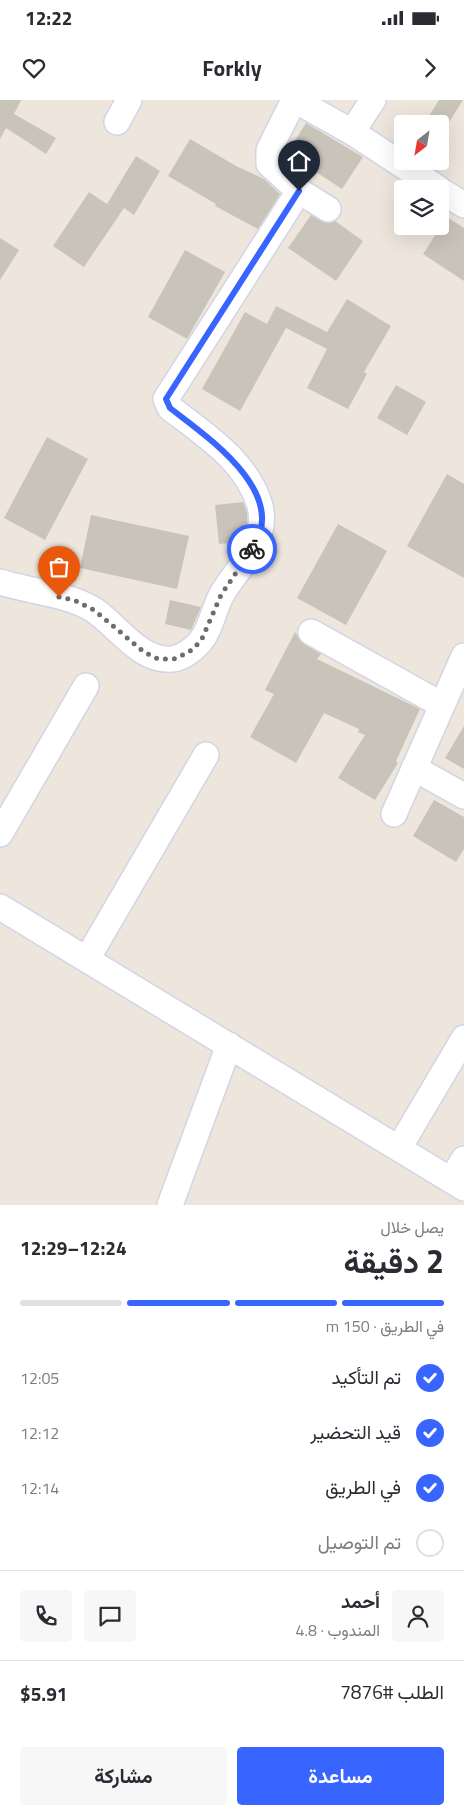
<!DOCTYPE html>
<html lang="ar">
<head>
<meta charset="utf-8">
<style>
	body { margin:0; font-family:"Titillium Web",Vazirmatn,sans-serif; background:#f7f7f7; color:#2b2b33; direction:rtl; height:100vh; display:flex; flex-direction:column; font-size:19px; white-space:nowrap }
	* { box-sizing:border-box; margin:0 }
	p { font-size:16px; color:#7c7c81 }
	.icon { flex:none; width:28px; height:28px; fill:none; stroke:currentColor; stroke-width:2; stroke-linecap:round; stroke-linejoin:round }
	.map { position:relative; height:1105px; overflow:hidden; direction:ltr }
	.sheet { display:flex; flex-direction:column; background:#fff; flex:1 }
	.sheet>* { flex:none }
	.needle { width:32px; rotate:211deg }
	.tools { position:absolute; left:394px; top:15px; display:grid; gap:10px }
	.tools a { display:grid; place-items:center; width:55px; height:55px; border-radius:5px; background:#fff; box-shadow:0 5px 20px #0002; font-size:25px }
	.pin { position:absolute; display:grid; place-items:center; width:42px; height:42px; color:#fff; margin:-51px -21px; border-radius:50% 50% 50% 0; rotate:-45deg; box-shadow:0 0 5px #0007 }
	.pin .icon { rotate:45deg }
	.courier { position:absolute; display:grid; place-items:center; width:50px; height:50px; margin:-25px; border:4px solid #3864ff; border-radius:50%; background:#fff; color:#222; box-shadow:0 1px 6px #0007 }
	.summary em { font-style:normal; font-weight:700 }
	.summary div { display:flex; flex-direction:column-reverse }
	.summary { display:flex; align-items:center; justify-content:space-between; height:85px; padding:0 20px }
	h1 { font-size:32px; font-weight:700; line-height:38px }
	.bar { display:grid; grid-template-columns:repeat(4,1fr); gap:8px 5px; align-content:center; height:60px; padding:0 20px }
	.bar i { height:6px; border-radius:4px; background:#e1e1e2 }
	.bar .active { background:#3864ff }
	.bar p { grid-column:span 4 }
	.line { display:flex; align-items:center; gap:12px; padding:0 20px; border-top:1px solid #e1e1e2 }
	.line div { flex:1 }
	.round { display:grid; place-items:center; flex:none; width:52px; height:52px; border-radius:5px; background:#f7f7f7 }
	ol { padding:0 20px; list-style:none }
	li { display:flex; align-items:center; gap:15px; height:55px }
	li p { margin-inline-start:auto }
	li .icon { padding:5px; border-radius:50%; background:#3864ff; color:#fff; stroke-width:4 }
	li:last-child { color:#7c7c81 }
	li i { width:28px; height:28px; border:2px solid #e1e1e2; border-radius:50% }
	.cta { display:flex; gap:10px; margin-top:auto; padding:10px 20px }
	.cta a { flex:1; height:58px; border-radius:5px; background:#3864ff; color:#fff; font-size:20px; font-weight:700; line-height:58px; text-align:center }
	.cta a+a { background:#f7f7f7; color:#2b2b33 }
	.status { display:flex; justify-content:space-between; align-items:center; height:35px; padding:0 25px; background:#fff; direction:ltr }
	.status svg { height:14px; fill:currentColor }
	header { display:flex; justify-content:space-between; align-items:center; height:65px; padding:0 20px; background:#fff; font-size:22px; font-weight:700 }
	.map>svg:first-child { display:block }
	.building { fill:#c9c4ba }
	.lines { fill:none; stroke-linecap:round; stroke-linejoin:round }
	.minor-casing { stroke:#d1d5e5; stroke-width:28 }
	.minor { stroke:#fff; stroke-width:25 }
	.done { stroke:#6f6c69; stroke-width:5; stroke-dasharray:0 9 }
	.route { stroke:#3864ff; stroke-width:6 }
</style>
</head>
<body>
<div class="status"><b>12:22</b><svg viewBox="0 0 49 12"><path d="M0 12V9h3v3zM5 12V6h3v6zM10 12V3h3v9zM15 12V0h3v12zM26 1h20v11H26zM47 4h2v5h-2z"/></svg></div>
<header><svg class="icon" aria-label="forward" viewBox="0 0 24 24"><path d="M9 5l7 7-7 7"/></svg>Forkly<svg class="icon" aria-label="heart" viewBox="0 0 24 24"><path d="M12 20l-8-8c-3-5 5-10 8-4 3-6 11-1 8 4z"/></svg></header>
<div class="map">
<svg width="464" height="1105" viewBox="0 0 464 1105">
	<rect width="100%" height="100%" fill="#eee6dc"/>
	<!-- building -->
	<path class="building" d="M 0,0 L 21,0 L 14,14 L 56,38 L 46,54 L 6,28 L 0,39 Z
		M 439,0 L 463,0 L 448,24 L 424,24 Z
		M 306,23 L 363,57 L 342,89 L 287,53 Z
		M 190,39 L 236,66 L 264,79 L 280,94 L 258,129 L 215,106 L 216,104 L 168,76 Z
		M 136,56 L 160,71 L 134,115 L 124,108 L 84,167 L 53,146 L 89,92 L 107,104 Z
		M 311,115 L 327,123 L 335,121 L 363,141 L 336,181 L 288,148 Z
		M 447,117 L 464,128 L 464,181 L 423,154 Z
		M 0,138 L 19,150 L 0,180 Z
		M 185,150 L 225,172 L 187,239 L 148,217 Z
		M 347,199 L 391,226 L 364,272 L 367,274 L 348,309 L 307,288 L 327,249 L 286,228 L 240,311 L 202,289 L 245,212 L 267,224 L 276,206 L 327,232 Z
		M 396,285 L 426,302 L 407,335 L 377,318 Z
		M 47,337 L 88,359 L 45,440 L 4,418 Z
		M 447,374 L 464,384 L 464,478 L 407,446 Z
		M 243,402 L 247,412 L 247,423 L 240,442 L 219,444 L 215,405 Z
		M 91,415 L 189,436 L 177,489 L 80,468 Z
		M 338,424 L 387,451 L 346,525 L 297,498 Z
		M 170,500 L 201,507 L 191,530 L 165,524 Z
		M 295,532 L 304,544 L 321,554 L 317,559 L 420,609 L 396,661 L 398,663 L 375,700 L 338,678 L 365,635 L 358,632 L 359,629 L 324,613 L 296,663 L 250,637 L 274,594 L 265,590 Z
		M 464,626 L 464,669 L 445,658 Z
		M 434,700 L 464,717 L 464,749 L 456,762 L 413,736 Z"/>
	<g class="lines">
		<!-- minor casing -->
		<g class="minor-casing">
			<path id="minor" d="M 294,0 L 269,50 L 269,64 L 299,91 L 328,109
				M 295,0 L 352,32 L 439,89
				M 117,22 L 129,0
				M 352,32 L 373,0
				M 440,90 L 464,105
				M 0,482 C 31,492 66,493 94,510 C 118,526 140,562 172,559 C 182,558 193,550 200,542 C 211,529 214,508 222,494 C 232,477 247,461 256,443 C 261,433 263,417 260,406 C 247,361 205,335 170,308 L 166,299 L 299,91
				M 311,532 L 442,605
				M 414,668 L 464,696
				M 394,714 L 464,556
				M 0,734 L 86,586
				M 0,807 L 464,1088
				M 87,859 L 206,655
				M 399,1048 L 464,938
				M 451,1080 L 464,1059
				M 170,1105 L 229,945"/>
		</g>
		<!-- minor -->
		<use href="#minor" class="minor"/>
	</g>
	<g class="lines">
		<!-- done -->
		<path class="done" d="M 59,497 L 74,500 L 94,510 L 144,552 L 158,559 L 174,559 L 189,552 L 201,541 L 221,495 L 252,449"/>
		<!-- route -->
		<path class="route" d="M 252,449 C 291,393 207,337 170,308 L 166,299 L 299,91"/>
	</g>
</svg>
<div class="tools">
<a><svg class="needle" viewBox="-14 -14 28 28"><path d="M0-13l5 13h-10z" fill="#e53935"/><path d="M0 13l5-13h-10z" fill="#7c7c81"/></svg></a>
<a><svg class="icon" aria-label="layers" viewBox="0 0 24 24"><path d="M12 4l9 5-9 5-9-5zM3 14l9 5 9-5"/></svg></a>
</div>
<div class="pin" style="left:59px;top:497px;background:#ea580c"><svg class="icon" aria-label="bag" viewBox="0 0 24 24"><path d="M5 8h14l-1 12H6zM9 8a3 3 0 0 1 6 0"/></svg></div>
<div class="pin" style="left:299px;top:91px;background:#1f2937"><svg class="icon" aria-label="home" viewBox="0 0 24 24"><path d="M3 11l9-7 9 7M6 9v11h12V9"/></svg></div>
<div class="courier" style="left:252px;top:449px"><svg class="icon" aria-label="bike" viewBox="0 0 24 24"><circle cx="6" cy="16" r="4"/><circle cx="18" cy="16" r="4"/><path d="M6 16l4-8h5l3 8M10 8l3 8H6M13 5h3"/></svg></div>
</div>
<section class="sheet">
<div class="summary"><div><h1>2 دقيقة</h1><p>يصل خلال</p></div><em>12:24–12:29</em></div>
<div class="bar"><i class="active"></i><i class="active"></i><i class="active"></i><i></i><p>في الطريق · 150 m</p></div>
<ol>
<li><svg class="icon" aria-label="check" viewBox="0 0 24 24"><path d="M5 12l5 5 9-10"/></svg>تم التأكيد<p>12:05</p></li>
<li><svg class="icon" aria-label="check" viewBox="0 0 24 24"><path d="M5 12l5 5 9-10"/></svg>قيد التحضير<p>12:12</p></li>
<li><svg class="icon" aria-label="check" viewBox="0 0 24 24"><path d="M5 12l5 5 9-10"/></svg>في الطريق<p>12:14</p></li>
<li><i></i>تم التوصيل</li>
</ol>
<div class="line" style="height:90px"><a class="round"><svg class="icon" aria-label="person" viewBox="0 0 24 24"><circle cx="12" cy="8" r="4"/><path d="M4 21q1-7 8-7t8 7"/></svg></a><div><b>أحمد</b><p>المندوب · 4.8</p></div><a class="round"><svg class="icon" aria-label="chat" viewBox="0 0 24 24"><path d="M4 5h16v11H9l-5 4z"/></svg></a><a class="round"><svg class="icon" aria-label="phone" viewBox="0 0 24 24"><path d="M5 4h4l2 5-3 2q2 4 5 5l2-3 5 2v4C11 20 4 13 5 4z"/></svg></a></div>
<div class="line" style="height:65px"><div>الطلب #7876</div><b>$5.91</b></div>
<div class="cta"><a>مساعدة</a><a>مشاركة</a></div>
</section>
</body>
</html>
